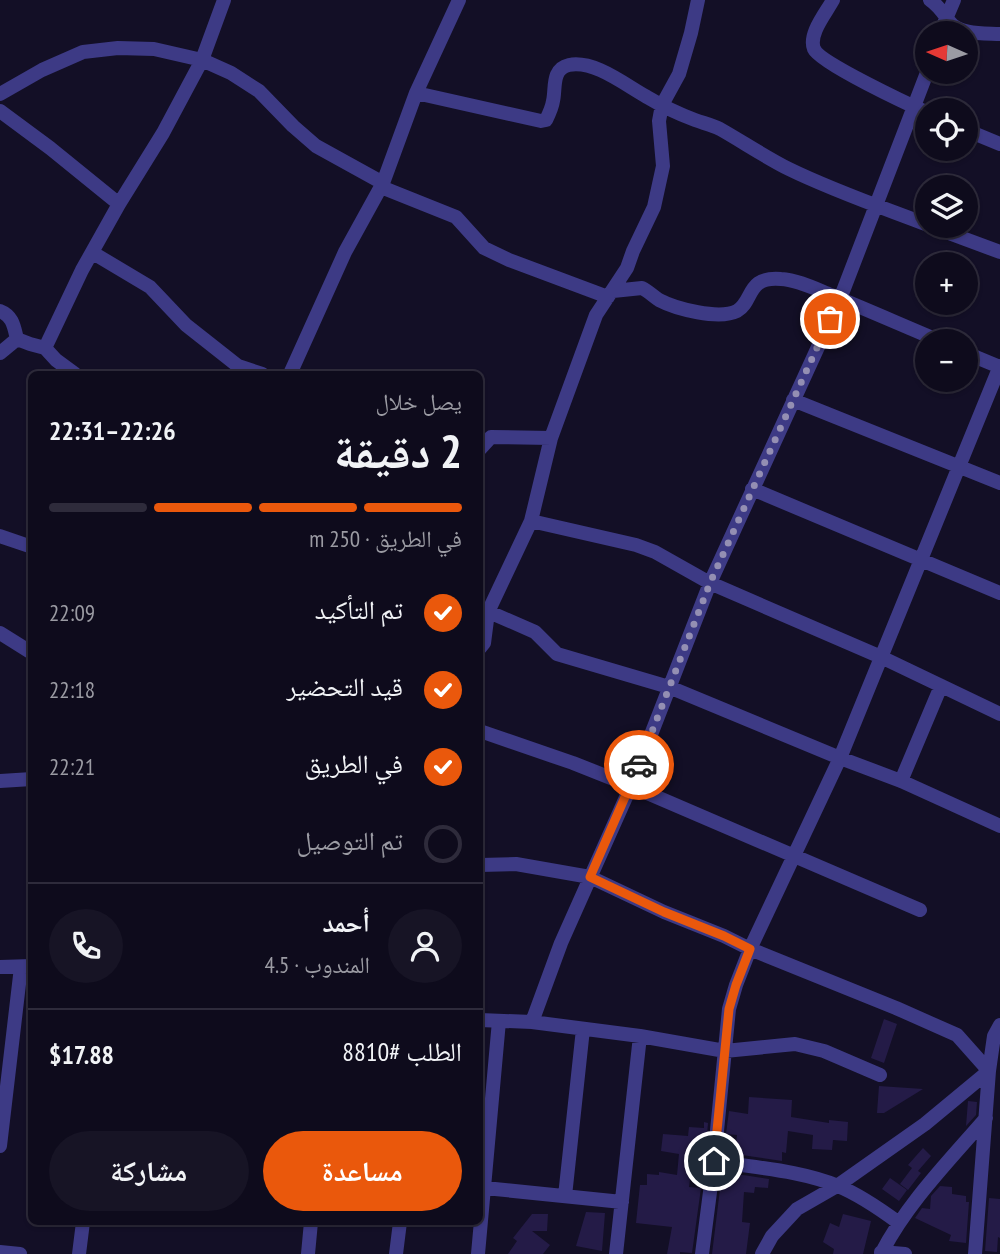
<!DOCTYPE html>
<html lang="ar">
<head>
<meta charset="utf-8">
<style>
	body { margin:0; font-family:"PT Sans Narrow","Noto Naskh Arabic",sans-serif; background:#171425; color:#f1f3f6; direction:rtl; height:100vh; display:flex; flex-direction:column; font-size:26px; white-space:nowrap }
	* { box-sizing:border-box; margin:0 }
	p { font-size:23px; color:#9b9ba3 }
	.icon { flex:none; width:38px; height:38px; fill:none; stroke:currentColor; stroke-width:2; stroke-linecap:round; stroke-linejoin:round }
	.map { position:relative; flex:1; overflow:hidden; direction:ltr }
	.panel { position:absolute; left:28px; top:371px; width:455px; height:854px; display:flex; flex-direction:column; background:#0e0b1c; border-radius:10px; box-shadow:0 2px 5px #0004,0 0 0 2px #2e2b3b; direction:rtl }
	.panel>* { flex:none }
	.needle { width:46px; rotate:273deg }
	.tools { position:absolute; left:915px; top:21px; display:grid; gap:14px }
	.tools a { display:grid; place-items:center; width:63px; height:63px; border-radius:50%; background:#0e0b1c; box-shadow:0 2px 5px #0004,0 0 0 2px #2e2b3b; font-size:35px }
	.pin { position:absolute; display:grid; place-items:center; width:60px; height:60px; color:#fff; margin:-30px; border:4px solid #fff; border-radius:50%; box-shadow:0 2px 7px #0007 }
	.courier { position:absolute; display:grid; place-items:center; width:70px; height:70px; margin:-35px; border:5px solid #ea580c; border-radius:50%; background:#fff; color:#222; box-shadow:0 2px 9px #0007 }
	.headline em { font-style:normal; font-weight:800 }
	.headline div { display:flex; flex-direction:column-reverse }
	.headline { display:flex; align-items:center; justify-content:space-between; height:119px; padding:0 21px }
	h1 { font-size:46px; font-weight:800; line-height:52px }
	.bar { display:grid; grid-template-columns:repeat(4,1fr); gap:10px 7px; align-content:center; height:84px; padding:0 21px }
	.bar i { height:9px; border-radius:5px; background:#2e2b3b }
	.bar .selected { background:#ea580c }
	.bar p { grid-column:span 4 }
	.line { display:flex; align-items:center; gap:18px; padding:0 21px; border-top:2px solid #2e2b3b }
	.line div { flex:1 }
	.round { display:grid; place-items:center; flex:none; width:74px; height:74px; border-radius:37px; background:#171425 }
	ol { padding:0 21px; list-style:none }
	li { display:flex; align-items:center; gap:21px; height:77px }
	li p { margin-inline-start:auto }
	li .icon { padding:7px; border-radius:50%; background:#ea580c; color:#fff; stroke-width:4 }
	li:last-child { color:#9b9ba3 }
	li i { width:38px; height:38px; border:4px solid #2e2b3b; border-radius:50% }
	.primary-button { display:flex; gap:14px; margin-top:auto; padding:14px 21px }
	.primary-button a { flex:1; height:80px; border-radius:42px; background:#ea580c; color:#fff; font-size:28px; font-weight:800; line-height:80px; text-align:center }
	.primary-button a+a { background:#171425; color:#f1f3f6 }
	.map>svg:first-child { display:block }
	.building { fill:#241b47 }
	.lines { fill:none; stroke-linecap:round; stroke-linejoin:round }
	.minor { stroke:#3d3a85; stroke-width:14 }
	.done { stroke:#948fb3; stroke-width:7; stroke-dasharray:0 12.6 }
	.route { stroke:#ea580c; stroke-width:9 }
</style>
</head>
<body>
<div class="map">
<svg width="1000" height="1254" viewBox="0 0 1000 1254">
	<rect width="100%" height="100%" fill="#130f26"/>
	<!-- building -->
	<path class="building" d="M 884,1019 L 897,1024 L 884,1063 L 871,1058 Z
		M 879,1086 L 923,1089 L 884,1113 L 877,1113 Z
		M 749,1097 L 792,1100 L 791,1117 L 829,1123 L 829,1120 L 848,1122 L 847,1141 L 833,1140 L 832,1150 L 812,1149 L 813,1135 L 788,1131 L 786,1153 L 782,1152 L 782,1161 L 735,1154 L 737,1135 L 726,1134 L 729,1111 L 748,1114 Z
		M 968,1101 L 977,1102 L 976,1115 L 966,1126 Z
		M 704,1122 L 708,1123 L 705,1158 L 693,1157 L 689,1187 L 701,1188 L 692,1253 L 680,1252 L 680,1254 L 667,1254 L 672,1227 L 636,1223 L 640,1185 L 647,1185 L 647,1174 L 659,1175 L 659,1172 L 677,1175 L 679,1154 L 661,1151 L 663,1134 L 688,1136 L 689,1127 L 704,1128 Z
		M 923,1148 L 931,1156 L 918,1171 L 921,1173 L 908,1190 L 900,1184 L 912,1168 L 908,1165 Z
		M 724,1172 L 769,1179 L 768,1188 L 755,1187 L 754,1193 L 744,1192 L 742,1222 L 750,1223 L 746,1254 L 712,1254 L 720,1189 L 723,1189 Z
		M 890,1178 L 907,1190 L 899,1201 L 882,1189 Z
		M 940,1186 L 952,1187 L 952,1194 L 966,1196 L 966,1202 L 969,1202 L 966,1243 L 949,1241 L 951,1235 L 915,1218 L 922,1208 L 930,1209 L 931,1196 Z
		M 989,1198 L 1000,1199 L 1000,1238 L 998,1237 L 997,1252 L 985,1251 Z
		M 586,1212 L 605,1213 L 602,1251 L 576,1246 Z
		M 532,1214 L 548,1214 L 547,1231 L 532,1231 L 550,1245 L 543,1254 L 508,1254 L 517,1241 L 513,1238 Z
		M 843,1214 L 871,1221 L 863,1254 L 833,1254 L 834,1249 L 823,1242 L 830,1223 L 839,1227 Z"/>
	<g class="lines">
		<!-- minor -->
		<path class="minor" d="M 833,0 C 826,13 808,34 814,49 C 820,63 910,105 928,113
			M 930,0 C 939,6 943,13 949,21 C 959,35 985,33 1000,34
			M 940,33 L 954,0
			M 416,93 L 541,121 L 546,120 C 549,114 552,108 553,101 C 556,89 551,69 569,65 C 595,60 625,85 647,97 C 662,106 679,114 695,120 C 703,123 712,125 720,129 C 743,142 765,157 789,169 C 834,191 881,207 928,225
			M 0,94 L 42,70 L 83,52 L 118,48 L 154,49 L 202,60 L 231,73 L 259,91 L 293,126 L 316,146 L 383,183
			M 0,111 L 50,148 L 119,204
			M 966,130 L 1000,144
			M 381,187 L 456,217 L 484,248 L 509,260 L 608,297
			M 930,226 L 1000,252
			M 93,253 L 150,287 L 186,325 L 238,366 L 262,374
			M 613,291 L 642,288 C 648,291 653,296 659,300 C 676,309 719,320 737,311 C 754,301 746,276 781,279 C 798,280 816,289 831,295 C 868,310 904,326 940,341
			M 0,311 C 13,316 14,327 17,339
			M 17,339 L 30,344 L 45,348 L 56,360 L 75,374
			M 45,348 L 82,270 L 119,204 L 163,133 L 202,60 L 224,0
			M 0,353 L 17,339
			M 966,353 L 1000,367
			M 290,374 L 345,252 L 383,183 L 416,93 L 459,0
			M 793,400 L 1000,483
			M 480,449 L 491,437 L 551,438
			M 752,489 L 1000,593
			M 531,521 L 636,545 L 655,552 L 710,583 L 881,657 L 1000,714
			M 0,536 L 32,547
			M 480,608 L 535,632 L 557,654 L 669,687 L 840,758 L 901,781 L 1000,826
			M 0,633 L 32,653
			M 480,648 L 484,643 L 488,612 L 531,521 L 551,438 L 596,315 L 627,268 L 633,251 L 654,207 L 663,166 L 659,121 L 662,105 L 679,74 L 691,33 L 698,0
			M 480,731 L 573,763 L 631,786 L 920,910
			M 0,781 L 32,779
			M 901,781 L 941,686
			M 480,865 L 516,864 L 590,877 L 664,912 L 724,936 L 750,949 L 896,1008 L 957,1035 L 989,1071
			M 0,967 L 32,966
			M 480,1020 L 532,1022 L 561,943 L 631,786 L 710,583 L 840,299 L 928,70
			M 532,1022 L 640,1036 L 725,1051 L 795,1044 L 824,1051 L 880,1075
			M 0,1146 L 21,967
			M 714,1161 C 755,1168 799,1170 838,1186 C 860,1195 880,1209 899,1223
			M 485,1188 L 622,1202
			M 565,1196 L 583,1029
			M 0,1252 L 20,1254
			M 881,1252 L 905,1254
			M 79,1254 L 83,1222
			M 308,1254 L 311,1222
			M 396,1254 L 400,1222
			M 478,1254 L 499,1021
			M 616,1254 L 640,1036
			M 702,1254 L 714,1161 L 729,1009 L 736,985 L 750,949 L 840,758 L 1000,366
			M 762,1254 L 772,1236 L 797,1209 L 837,1186 L 925,1124 L 989,1071
			M 881,1254 C 907,1203 949,1161 986,1118
			M 975,1254 L 989,1071 L 994,1036 L 1000,1025"/>
	</g>
	<g class="lines">
		<!-- done -->
		<path class="done" d="M 639,765 L 710,583 L 830,319"/>
		<!-- route -->
		<path class="route" d="M 639,765 L 590,877 L 664,912 L 724,936 L 750,949 L 736,985 L 729,1009 L 714,1161"/>
	</g>
</svg>
<div class="tools">
<a><svg class="needle" viewBox="-14 -14 28 28"><path d="M0-13l5 13h-10z" fill="#e53935"/><path d="M0 13l5-13h-10z" fill="#9b9ba3"/></svg></a>
<a><svg class="icon" aria-label="locate" viewBox="0 0 24 24"><circle cx="12" cy="12" r="6"/><path d="M12 2v4M12 18v4M2 12h4M18 12h4"/></svg></a>
<a><svg class="icon" aria-label="layers" viewBox="0 0 24 24"><path d="M12 4l9 5-9 5-9-5zM3 14l9 5 9-5"/></svg></a>
<a>+</a>
<a>−</a>
</div>
<div class="pin" style="left:830px;top:319px;background:#ea580c"><svg class="icon" aria-label="bag" viewBox="0 0 24 24"><path d="M5 8h14l-1 12H6zM9 8a3 3 0 0 1 6 0"/></svg></div>
<div class="pin" style="left:714px;top:1161px;background:#1f2937"><svg class="icon" aria-label="home" viewBox="0 0 24 24"><path d="M3 11l9-7 9 7M6 9v11h12V9"/></svg></div>
<div class="courier" style="left:639px;top:765px"><svg class="icon" aria-label="car" viewBox="0 0 24 24"><path d="M5 17H2v-5l4-1 3-4h7l3 4 3 1v5h-3M9 17h6M6 11h13"/><circle cx="7" cy="17" r="2"/><circle cx="17" cy="17" r="2"/></svg></div>
<section class="panel">
<div class="headline"><div><h1>2 دقيقة</h1><p>يصل خلال</p></div><em>22:26–22:31</em></div>
<div class="bar"><i class="selected"></i><i class="selected"></i><i class="selected"></i><i></i><p>في الطريق · 250 m</p></div>
<ol>
<li><svg class="icon" aria-label="check" viewBox="0 0 24 24"><path d="M5 12l5 5 9-10"/></svg>تم التأكيد<p>22:09</p></li>
<li><svg class="icon" aria-label="check" viewBox="0 0 24 24"><path d="M5 12l5 5 9-10"/></svg>قيد التحضير<p>22:18</p></li>
<li><svg class="icon" aria-label="check" viewBox="0 0 24 24"><path d="M5 12l5 5 9-10"/></svg>في الطريق<p>22:21</p></li>
<li><i></i>تم التوصيل</li>
</ol>
<div class="line" style="height:126px"><a class="round"><svg class="icon" aria-label="person" viewBox="0 0 24 24"><circle cx="12" cy="8" r="4"/><path d="M4 21q1-7 8-7t8 7"/></svg></a><div><b>أحمد</b><p>المندوب · 4.5</p></div><a class="round"><svg class="icon" aria-label="phone" viewBox="0 0 24 24"><path d="M5 4h4l2 5-3 2q2 4 5 5l2-3 5 2v4C11 20 4 13 5 4z"/></svg></a></div>
<div class="line" style="height:91px"><div>الطلب #8810</div><b>$17.88</b></div>
<div class="primary-button"><a>مساعدة</a><a>مشاركة</a></div>
</section>
</div>
</body>
</html>
